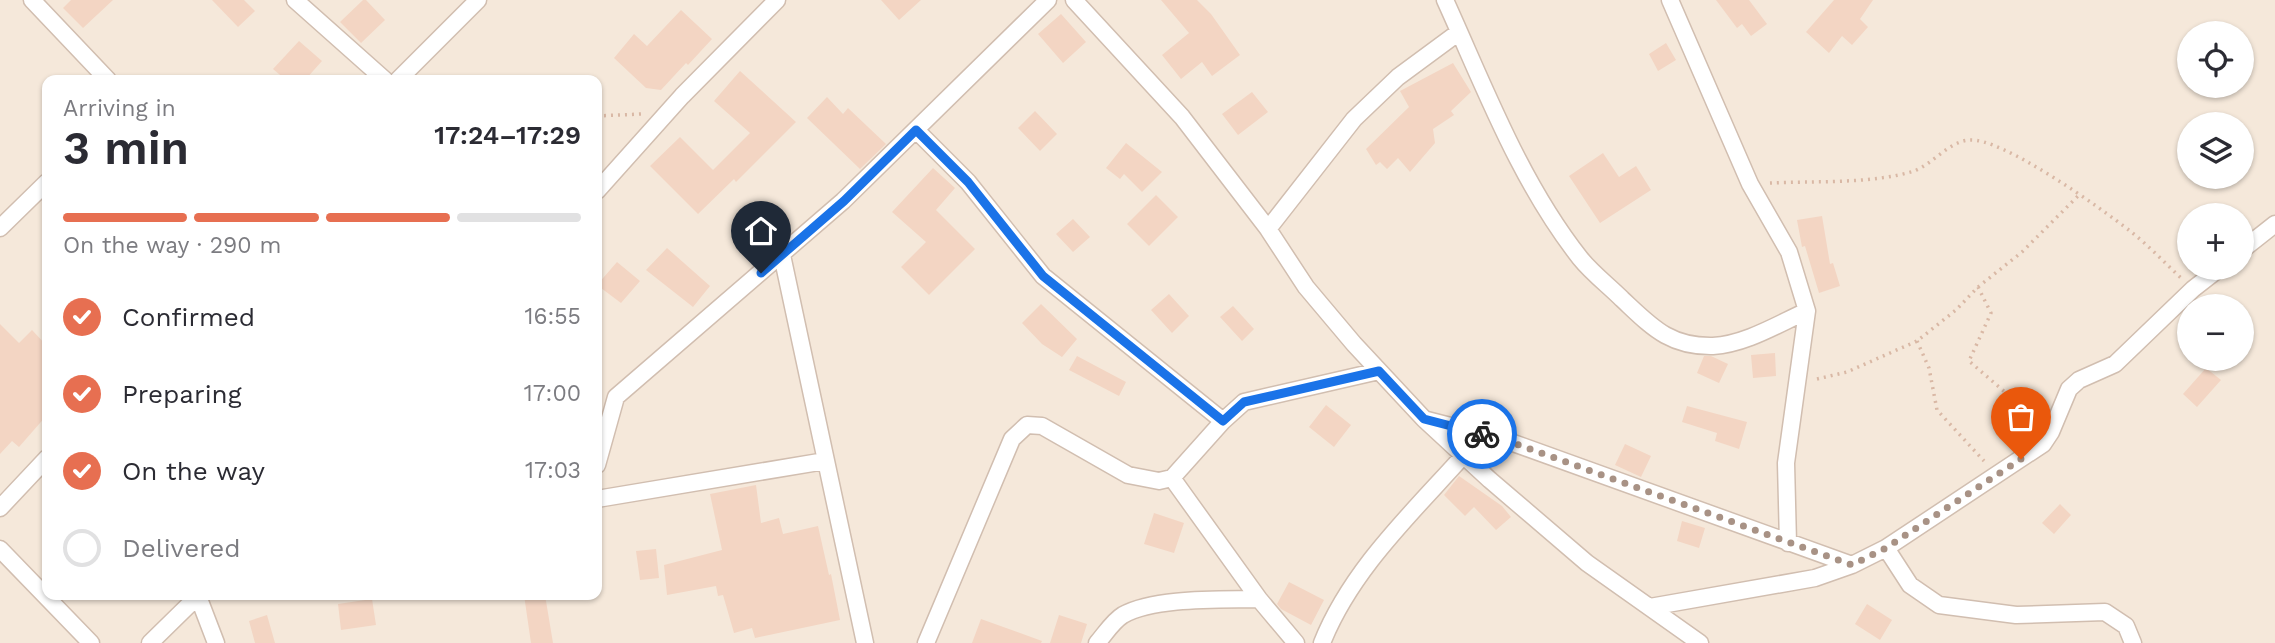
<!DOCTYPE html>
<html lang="en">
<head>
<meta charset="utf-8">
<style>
	body { margin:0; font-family:"Work Sans",sans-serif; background:#f2f2f3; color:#2b2b33; height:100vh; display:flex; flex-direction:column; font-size:26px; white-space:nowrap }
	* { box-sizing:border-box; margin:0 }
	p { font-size:23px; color:#7c7c81 }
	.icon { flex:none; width:38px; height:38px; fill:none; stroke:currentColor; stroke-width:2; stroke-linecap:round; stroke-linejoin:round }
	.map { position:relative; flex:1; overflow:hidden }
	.details { position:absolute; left:42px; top:75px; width:560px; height:525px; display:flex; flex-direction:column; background:#fff; border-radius:14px; box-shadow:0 2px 5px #0004 }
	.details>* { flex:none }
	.fabs { position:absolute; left:2177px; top:21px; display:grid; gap:14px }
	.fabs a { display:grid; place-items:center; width:77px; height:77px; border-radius:50%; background:#fff; box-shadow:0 2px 5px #0004; font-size:35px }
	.pin { position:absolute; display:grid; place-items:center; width:60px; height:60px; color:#fff; margin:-72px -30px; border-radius:50% 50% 50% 0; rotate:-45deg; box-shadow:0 0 7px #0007 }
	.pin .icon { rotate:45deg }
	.courier { position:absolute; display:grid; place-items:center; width:70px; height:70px; margin:-35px; border:5px solid #1a73e8; border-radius:50%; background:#fff; color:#222; box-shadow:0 2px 9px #0007 }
	.head em { font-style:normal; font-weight:600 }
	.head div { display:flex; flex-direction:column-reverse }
	.head { display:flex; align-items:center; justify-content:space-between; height:119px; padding:0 21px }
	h1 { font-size:46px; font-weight:600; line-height:52px }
	.bar { display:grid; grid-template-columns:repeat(4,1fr); gap:10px 7px; align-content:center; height:84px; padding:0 21px }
	.bar i { height:9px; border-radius:5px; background:#e1e1e2 }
	.bar .active { background:#e76f51 }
	.bar p { grid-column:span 4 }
	ol { padding:0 21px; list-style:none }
	li { display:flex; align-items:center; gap:21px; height:77px }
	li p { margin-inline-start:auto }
	li .icon { padding:7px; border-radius:50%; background:#e76f51; color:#fff; stroke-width:4 }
	li:last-child { color:#7c7c81 }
	li i { width:38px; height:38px; border:4px solid #e1e1e2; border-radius:50% }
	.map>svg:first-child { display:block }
	.residential { fill:#f5e8da; fill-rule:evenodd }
	.building { fill:#f3d5c3 }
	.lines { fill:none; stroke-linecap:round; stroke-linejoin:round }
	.street-casing { stroke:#d1beb0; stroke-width:19 }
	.path { stroke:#d9b8a5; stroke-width:3.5; stroke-dasharray:2 5; stroke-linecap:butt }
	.street { stroke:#fff; stroke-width:16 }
	.done { stroke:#a89285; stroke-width:7; stroke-dasharray:0 12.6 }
	.route { stroke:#1a73e8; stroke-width:9 }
</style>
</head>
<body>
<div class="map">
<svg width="2275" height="643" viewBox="0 0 2275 643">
	<rect width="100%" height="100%" fill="#fdf6ec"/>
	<!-- residential -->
	<path class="residential" d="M 0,0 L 2275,0 L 2275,643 L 0,643 ZM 2189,33 L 2242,33 L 2242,86 L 2189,86 ZM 47,80 L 597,80 L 597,595 L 47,595 ZM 2189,124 L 2242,124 L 2242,177 L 2189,177 ZM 2189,215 L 2242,215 L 2242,268 L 2189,268 ZM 2189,306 L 2242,306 L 2242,359 L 2189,359 Z"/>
	<!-- building -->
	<path class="building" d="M 71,0 L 113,0 L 83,28 L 63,8 Z
		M 212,0 L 244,0 L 255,11 L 238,27 Z
		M 363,0 L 366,0 L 385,20 L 361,43 L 340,22 Z
		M 881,0 L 921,0 L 899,20 Z
		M 1161,0 L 1197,0 L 1211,14 L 1240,55 L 1212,76 L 1202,62 L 1181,79 L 1162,55 L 1189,33 Z
		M 1716,0 L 1749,0 L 1767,24 L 1751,36 L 1742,24 L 1737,28 Z
		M 1834,0 L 1873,0 L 1860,19 L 1868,27 L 1852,45 L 1842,36 L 1829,53 L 1806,32 Z
		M 681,10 L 712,39 L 688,65 L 686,63 L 661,90 L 646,88 L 614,58 L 634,34 L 647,46 Z
		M 1061,14 L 1086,42 L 1063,63 L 1038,34 Z
		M 299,41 L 322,61 L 305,80 L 286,80 L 273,69 Z
		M 1666,43 L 1676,60 L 1658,71 L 1649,54 Z
		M 1453,63 L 1471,92 L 1451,111 L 1454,115 L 1433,129 L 1435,143 L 1410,172 L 1398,158 L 1387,169 L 1380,162 L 1376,165 L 1366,149 L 1409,107 L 1400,91 Z
		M 740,71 L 796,122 L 736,182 L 734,179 L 698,214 L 650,166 L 680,137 L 713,170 L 750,133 L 714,101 Z
		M 1252,92 L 1268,112 L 1238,135 L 1222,114 Z
		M 827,97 L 843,114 L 848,108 L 886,144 L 860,169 L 807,118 Z
		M 1035,111 L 1057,134 L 1040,151 L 1018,128 Z
		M 1126,143 L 1162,172 L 1142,192 L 1124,174 L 1120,179 L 1106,168 Z
		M 1603,153 L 1619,177 L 1636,166 L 1651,190 L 1600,223 L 1569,176 Z
		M 933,168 L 955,188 L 936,210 L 975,249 L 929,295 L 901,267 L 926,242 L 892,212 Z
		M 1156,195 L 1178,217 L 1149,246 L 1127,224 Z
		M 1822,216 L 1830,264 L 1833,263 L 1840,286 L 1819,293 L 1805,246 L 1802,247 L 1797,220 Z
		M 1073,219 L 1090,237 L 1073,252 L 1056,234 Z
		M 667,248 L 710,286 L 693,307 L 646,270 Z
		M 617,262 L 640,281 L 621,303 L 597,285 Z
		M 1169,294 L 1189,316 L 1172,333 L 1151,310 Z
		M 1041,304 L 1077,339 L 1062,357 L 1042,344 L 1022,323 Z
		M 1233,306 L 1254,329 L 1242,341 L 1220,317 Z
		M 0,324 L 19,343 L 32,330 L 47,346 L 47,415 L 19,447 L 12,441 L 0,454 Z
		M 1775,353 L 1776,376 L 1753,378 L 1751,355 Z
		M 1077,356 L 1126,382 L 1119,396 L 1069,370 Z
		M 1704,356 L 1711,356 L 1728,364 L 1719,383 L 1697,373 Z
		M 2206,368 L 2221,380 L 2197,407 L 2183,394 Z
		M 1326,405 L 1351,425 L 1334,447 L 1309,427 Z
		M 1687,406 L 1747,422 L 1739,449 L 1715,441 L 1717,433 L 1682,422 Z
		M 1625,444 L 1651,456 L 1641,477 L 1615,465 Z
		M 1459,476 L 1502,506 L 1511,517 L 1496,530 L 1474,507 L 1465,516 L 1444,495 Z
		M 756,485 L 761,523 L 779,518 L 783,534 L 818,526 L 829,575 L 831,574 L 840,620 L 755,638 L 752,628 L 734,633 L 723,595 L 718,596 L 716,586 L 667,595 L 664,565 L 722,550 L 710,494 Z
		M 2060,504 L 2071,515 L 2054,534 L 2042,523 Z
		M 1154,513 L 1184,523 L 1174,553 L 1144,544 Z
		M 1682,521 L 1705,528 L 1699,548 L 1677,541 Z
		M 656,549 L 659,578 L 640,580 L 636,551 Z
		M 1289,582 L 1324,600 L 1311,625 L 1281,609 L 1277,604 Z
		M 524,595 L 545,595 L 553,643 L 531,643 Z
		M 372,599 L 376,625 L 341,630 L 338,604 Z
		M 1867,604 L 1892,620 L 1880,640 L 1855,624 Z
		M 267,615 L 275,643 L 255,643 L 249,621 Z
		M 1059,615 L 1087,624 L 1081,643 L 1050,643 Z
		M 981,619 L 1042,641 L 1041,643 L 972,643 Z"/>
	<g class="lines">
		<!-- street casing -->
		<g class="street-casing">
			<path id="street" d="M 32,0 L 108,80
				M 295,0 L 385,80
				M 1074,0 L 1182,117 L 1268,229 L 1306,287 L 1354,344 L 1424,419 L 1490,480 L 1587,563 L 1700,643
				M 1445,0 C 1485,88 1520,182 1580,258 C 1592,273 1609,286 1622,299 C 1651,326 1669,347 1713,346 C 1746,344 1778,324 1807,311
				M 1670,0 L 1750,184 L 1789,252 L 1807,311 L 1786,463 L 1788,543
				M 398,80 L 478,0
				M 916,130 L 968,182 L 1043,276 L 1223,421
				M 597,191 L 682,96 L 777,0
				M 0,228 L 47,182
				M 1268,229 L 1354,119 L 1398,77 L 1459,32
				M 2242,250 L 2275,224
				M 782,255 L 865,643
				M 1427,420 L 1505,440 L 1852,565
				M 597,465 L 616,397 L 843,201 L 1048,0
				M 1172,478 L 1259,599 L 1296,643
				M 597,499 L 825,461
				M 0,508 L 47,458
				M 1886,548 L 1910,585 L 1939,605 L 2016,615 L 2105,612 L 2126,626 L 2133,643
				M 0,549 L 91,643
				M 198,596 L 216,643
				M 1650,607 L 1815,578 L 1852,565 L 1886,548 L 2043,444 L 2051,432 L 2069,389 L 2079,380 L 2115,364 L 2193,289 L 2220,268
				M 150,643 L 199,595
				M 926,643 L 1012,439 L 1027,425 L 1042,426 L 1128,475 L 1159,481 L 1172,478 L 1223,421 L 1244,402 L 1379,371
				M 1097,643 C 1105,634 1113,621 1123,615 C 1155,597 1222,600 1259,599
				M 1322,643 C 1351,570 1411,514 1463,456"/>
		</g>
		<!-- path -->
		<path class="path" d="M 597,116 L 641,114
			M 1770,183 C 1814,181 1873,184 1914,171 C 1933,164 1948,142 1969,140 C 2002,137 2102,209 2130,231 C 2148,245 2164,262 2181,278
			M 1978,287 L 1991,313 L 1969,361 L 2036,419
			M 1917,341 L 1929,368 L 1937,410 L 1984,461
			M 1817,379 L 1847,372 L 1917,341 L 1956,310 L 1978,287 L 2022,252 L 2080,194"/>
		<!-- street -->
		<use href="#street" class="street"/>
	</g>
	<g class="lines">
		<!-- done -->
		<path class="done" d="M 1482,434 L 1505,440 L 1852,565 L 1886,548 L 2021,459"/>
		<!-- route -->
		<path class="route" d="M 761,273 L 844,201 L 916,130 L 968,182 L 1043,276 L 1223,421 L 1244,402 L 1379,371 L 1424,419 L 1482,434"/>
	</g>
</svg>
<div class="fabs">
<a><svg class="icon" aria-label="locate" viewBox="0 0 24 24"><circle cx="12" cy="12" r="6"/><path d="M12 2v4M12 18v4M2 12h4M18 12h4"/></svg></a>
<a><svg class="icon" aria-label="layers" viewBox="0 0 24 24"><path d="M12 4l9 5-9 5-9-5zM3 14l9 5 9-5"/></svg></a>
<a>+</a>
<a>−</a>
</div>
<div class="pin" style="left:2021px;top:459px;background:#ea580c"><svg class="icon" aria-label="bag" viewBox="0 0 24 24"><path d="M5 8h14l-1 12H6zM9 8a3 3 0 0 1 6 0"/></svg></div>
<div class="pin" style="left:761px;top:273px;background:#1f2937"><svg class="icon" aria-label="home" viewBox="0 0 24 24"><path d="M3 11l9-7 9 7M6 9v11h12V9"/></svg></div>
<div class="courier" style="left:1482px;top:434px"><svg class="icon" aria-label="bike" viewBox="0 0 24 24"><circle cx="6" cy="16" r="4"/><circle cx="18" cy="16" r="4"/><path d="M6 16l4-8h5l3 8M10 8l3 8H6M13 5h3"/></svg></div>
<section class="details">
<div class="head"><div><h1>3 min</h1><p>Arriving in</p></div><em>17:24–17:29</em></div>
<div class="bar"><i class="active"></i><i class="active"></i><i class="active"></i><i></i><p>On the way · 290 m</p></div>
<ol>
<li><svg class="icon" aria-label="check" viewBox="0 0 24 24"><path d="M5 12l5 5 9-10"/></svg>Confirmed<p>16:55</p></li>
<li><svg class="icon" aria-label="check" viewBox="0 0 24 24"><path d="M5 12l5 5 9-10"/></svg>Preparing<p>17:00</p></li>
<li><svg class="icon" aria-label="check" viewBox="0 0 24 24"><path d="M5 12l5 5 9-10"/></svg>On the way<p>17:03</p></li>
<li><i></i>Delivered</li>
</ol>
</section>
</div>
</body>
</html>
